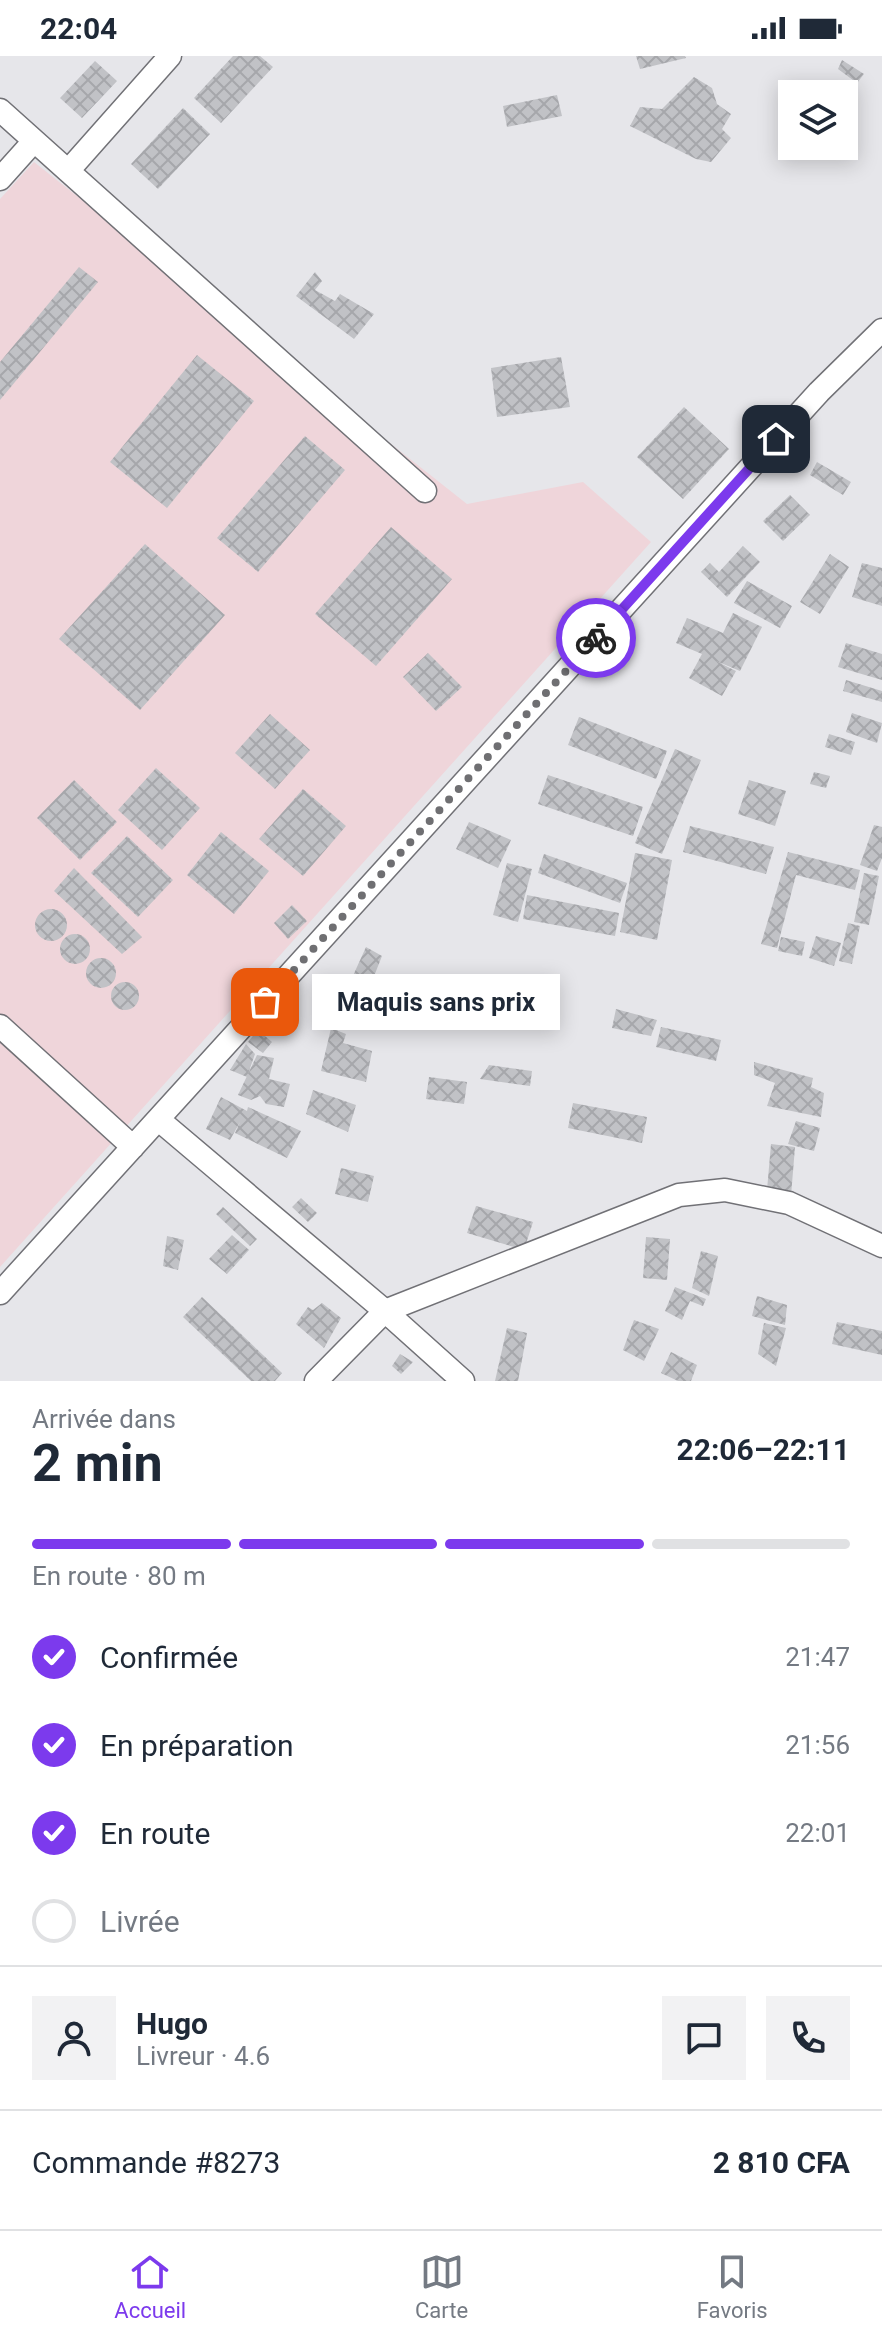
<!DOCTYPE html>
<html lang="fr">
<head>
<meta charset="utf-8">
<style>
	body { margin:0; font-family:Roboto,sans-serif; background:#f2f2f3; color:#1f2937; height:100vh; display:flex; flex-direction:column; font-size:30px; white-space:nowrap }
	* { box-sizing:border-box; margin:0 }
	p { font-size:26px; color:#747a83 }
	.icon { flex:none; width:44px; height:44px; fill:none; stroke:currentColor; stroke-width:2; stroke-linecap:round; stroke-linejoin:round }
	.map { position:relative; height:1325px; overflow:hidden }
	.side { display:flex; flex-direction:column; background:#fff; flex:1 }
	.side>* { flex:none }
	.tools { position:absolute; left:778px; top:24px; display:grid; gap:16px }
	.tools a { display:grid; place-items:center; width:80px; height:80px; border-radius:0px; background:#fff; box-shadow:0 4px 20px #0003; font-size:40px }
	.pin { position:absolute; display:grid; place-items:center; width:68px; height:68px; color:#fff; margin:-34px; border-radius:16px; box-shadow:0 4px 12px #0006 }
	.courier { position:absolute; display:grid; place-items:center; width:80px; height:80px; margin:-40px; border:6px solid #7c3aed; border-radius:50%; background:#fff; color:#222; box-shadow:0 2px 10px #0007 }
	.bubble { position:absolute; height:56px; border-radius:0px; background:#fff; box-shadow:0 4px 20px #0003; font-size:26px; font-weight:700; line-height:56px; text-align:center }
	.overview em { font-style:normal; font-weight:700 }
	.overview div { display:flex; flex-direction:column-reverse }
	.overview { display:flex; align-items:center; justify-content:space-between; height:136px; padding:0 32px }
	h1 { font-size:52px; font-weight:700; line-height:60px }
	.bar { display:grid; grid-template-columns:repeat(4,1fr); gap:12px 8px; align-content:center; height:96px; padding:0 32px }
	.bar i { height:10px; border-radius:6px; background:#e0e1e3 }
	.bar .active { background:#7c3aed }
	.bar p { grid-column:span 4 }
	.line { display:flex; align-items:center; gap:20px; padding:0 32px; border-top:2px solid #e0e1e3 }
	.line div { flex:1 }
	.round { display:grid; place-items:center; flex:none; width:84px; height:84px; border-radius:0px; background:#f2f2f3 }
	ol { padding:0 32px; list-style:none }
	li { display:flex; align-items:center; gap:24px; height:88px }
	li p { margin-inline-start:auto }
	li .icon { padding:8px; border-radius:50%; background:#7c3aed; color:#fff; stroke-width:4 }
	li:last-child { color:#747a83 }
	li i { width:44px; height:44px; border:4px solid #e0e1e3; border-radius:50% }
	.status { display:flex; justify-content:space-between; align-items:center; height:56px; padding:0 40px; background:#fff; direction:ltr }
	.status svg { height:22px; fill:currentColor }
	.tabs { display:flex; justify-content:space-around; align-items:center; height:112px; border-top:2px solid #e0e1e3; background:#fff; font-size:22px; color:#747a83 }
	.tabs a { display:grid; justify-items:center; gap:4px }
	.tabs .active { color:#7c3aed }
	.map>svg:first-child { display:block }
	.industrial { fill:#efd5da }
	.building { fill:url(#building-cross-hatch) }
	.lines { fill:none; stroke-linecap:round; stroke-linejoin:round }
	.street-casing { stroke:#717176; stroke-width:25 }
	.street { stroke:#fff; stroke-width:22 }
	.done { stroke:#6f6f72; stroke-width:8; stroke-dasharray:0 14.4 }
	.route { stroke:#7c3aed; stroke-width:10 }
</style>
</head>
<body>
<div class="status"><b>22:04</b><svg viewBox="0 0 49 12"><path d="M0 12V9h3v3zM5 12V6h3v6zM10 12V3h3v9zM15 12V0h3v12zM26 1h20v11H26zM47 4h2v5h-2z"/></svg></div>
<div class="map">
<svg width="882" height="1325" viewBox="0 0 882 1325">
	<defs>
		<pattern id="building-cross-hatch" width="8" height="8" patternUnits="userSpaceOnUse" patternTransform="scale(2)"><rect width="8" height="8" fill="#c1c2c6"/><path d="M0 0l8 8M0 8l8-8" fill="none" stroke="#a6a7ab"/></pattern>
	</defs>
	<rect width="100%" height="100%" fill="#e6e6ea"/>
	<!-- industrial -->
	<path class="industrial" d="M 34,106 L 467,448 L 583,426 L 651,486 L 0,1211 L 0,143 Z"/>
	<!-- building -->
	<path class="building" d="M 233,0 L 260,0 L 273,11 L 221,67 L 194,42 Z
		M 636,0 L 685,0 L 686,2 L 640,13 Z
		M 842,4 L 864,18 L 857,27 L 838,13 Z
		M 95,5 L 117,25 L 82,62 L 60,42 Z
		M 694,21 L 712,32 L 717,48 L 731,58 L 722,73 L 731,82 L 711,106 L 696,103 L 630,70 L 640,51 L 662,53 Z
		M 557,39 L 562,60 L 507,71 L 503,50 Z
		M 183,52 L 210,78 L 158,133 L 131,108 Z
		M 79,211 L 98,226 L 0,344 L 0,306 Z
		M 315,216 L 322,225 L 315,234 L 335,245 L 340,238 L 374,258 L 354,283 L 296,240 Z
		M 197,299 L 254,345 L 167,452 L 110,406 Z
		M 561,301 L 570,351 L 497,361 L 491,312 Z
		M 684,351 L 729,393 L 683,443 L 637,401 Z
		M 305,380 L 345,414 L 258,516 L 217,482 Z
		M 817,406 L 851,426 L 843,439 L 810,419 Z
		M 790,439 L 810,459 L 783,485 L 763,465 Z
		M 391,471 L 452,523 L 376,610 L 315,558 Z
		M 145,488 L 225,559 L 140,654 L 59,583 Z
		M 743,490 L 760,506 L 727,541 L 701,516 L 710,507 L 719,516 Z
		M 830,498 L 849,511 L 820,558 L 800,546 Z
		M 862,507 L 882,512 L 882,550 L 852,541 Z
		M 747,525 L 792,550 L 780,572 L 734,547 Z
		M 733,557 L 762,571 L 740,615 L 716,605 L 736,615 L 722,640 L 689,622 L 702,598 L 676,587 L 687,562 L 723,577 Z
		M 846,587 L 882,598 L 882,624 L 838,611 Z
		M 428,597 L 462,631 L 436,655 L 403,621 Z
		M 846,624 L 882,635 L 882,646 L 843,635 Z
		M 852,657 L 882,667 L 877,687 L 846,676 Z
		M 270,658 L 310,694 L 275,733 L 235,697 Z
		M 579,661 L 667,695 L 656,723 L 568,689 Z
		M 829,678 L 855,686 L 851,699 L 825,691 Z
		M 675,693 L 701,704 L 662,798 L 635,787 Z
		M 156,712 L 200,752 L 162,794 L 118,754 Z
		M 814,716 L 830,720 L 826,732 L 810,728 Z
		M 548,719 L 643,751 L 633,780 L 538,748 Z
		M 74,724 L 117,766 L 80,804 L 37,762 Z
		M 749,724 L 786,735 L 775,770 L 738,758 Z
		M 303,733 L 346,770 L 303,820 L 259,783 Z
		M 469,766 L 511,784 L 498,812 L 456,793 Z
		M 874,769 L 882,771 L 882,802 L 877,815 L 860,809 Z
		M 690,770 L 774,791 L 766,818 L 683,796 Z
		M 221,776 L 269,815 L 234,858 L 187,819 Z
		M 127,780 L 173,824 L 138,861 L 91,817 Z
		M 788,796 L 860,814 L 855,834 L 796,819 L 777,892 L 761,888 Z
		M 635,797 L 672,804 L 657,884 L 620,876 Z
		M 544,798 L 627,827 L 620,847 L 538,817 Z
		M 507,807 L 532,813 L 518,866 L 493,859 Z
		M 74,812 L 142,881 L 122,898 L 54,835 Z
		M 864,817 L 879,820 L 869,869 L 854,866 Z
		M 527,839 L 619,857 L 615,880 L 523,863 Z
		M 292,849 L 307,865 L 288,883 L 274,867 Z
		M35 869a16 16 0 1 1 32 0a16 16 0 1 1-32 0Z
		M 848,867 L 860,870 L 852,908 L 839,905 Z
		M60 893a15 15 0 1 1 30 0a15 15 0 1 1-30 0Z
		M 816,880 L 841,887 L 834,910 L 809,902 Z
		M 781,881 L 805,886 L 802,900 L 778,895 Z
		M 366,891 L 382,900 L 365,943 L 347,933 Z
		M86 917a15 15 0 1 1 30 0a15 15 0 1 1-30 0Z
		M111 940a14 14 0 1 1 28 0a14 14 0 1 1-28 0Z
		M 383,934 L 423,947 L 416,967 L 377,954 Z
		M 616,953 L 657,964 L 651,980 L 612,972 Z
		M 661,971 L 721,984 L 716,1005 L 656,991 Z
		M 331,972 L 346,978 L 343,987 L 372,995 L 366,1026 L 321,1015 Z
		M 258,974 L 272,986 L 263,997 L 248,986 Z
		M 246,988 L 255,998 L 247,1021 L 230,1014 Z
		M 257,999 L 274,1002 L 269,1023 L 290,1028 L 284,1051 L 266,1048 L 260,1040 L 251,1044 L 238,1039 Z
		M 754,1006 L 813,1022 L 811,1031 L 824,1037 L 821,1061 L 767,1050 L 775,1027 L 754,1019 Z
		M 489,1009 L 532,1015 L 530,1030 L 480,1023 Z
		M 429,1021 L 467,1026 L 464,1048 L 426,1043 Z
		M 313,1034 L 356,1049 L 348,1076 L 306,1058 Z
		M 221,1041 L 247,1055 L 248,1051 L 301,1075 L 287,1102 L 235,1077 L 240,1066 L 230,1084 L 206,1073 Z
		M 573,1047 L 647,1061 L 642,1087 L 568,1072 Z
		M 796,1065 L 820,1072 L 814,1095 L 788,1088 Z
		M 771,1088 L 795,1091 L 791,1140 L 767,1134 Z
		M 341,1112 L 374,1120 L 368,1146 L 335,1138 Z
		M 301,1142 L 317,1157 L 308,1166 L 292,1151 Z
		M 476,1150 L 533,1166 L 524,1194 L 467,1177 Z
		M 223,1151 L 257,1183 L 250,1190 L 216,1158 Z
		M 232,1179 L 249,1194 L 227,1218 L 209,1203 Z
		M 167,1180 L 184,1184 L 178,1214 L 163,1210 Z
		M 646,1181 L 670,1183 L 667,1224 L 643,1222 Z
		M 701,1195 L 718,1200 L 709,1240 L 692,1232 Z
		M 675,1231 L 706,1243 L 703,1250 L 690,1245 L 682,1264 L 665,1255 Z
		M 757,1240 L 787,1249 L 785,1269 L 752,1260 Z
		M 202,1241 L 282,1317 L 275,1325 L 251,1325 L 183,1261 Z
		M 322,1247 L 341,1262 L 324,1292 L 296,1268 L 308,1251 L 313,1254 Z
		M 634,1264 L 659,1273 L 644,1305 L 623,1294 Z
		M 837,1266 L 882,1275 L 882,1299 L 832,1288 Z
		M 764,1267 L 786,1272 L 776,1310 L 758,1298 Z
		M 507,1272 L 527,1277 L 518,1325 L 495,1325 Z
		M 671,1296 L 697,1309 L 691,1325 L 678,1325 L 661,1317 Z
		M 400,1298 L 413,1306 L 401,1318 L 392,1310 Z"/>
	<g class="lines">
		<!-- street casing -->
		<g class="street-casing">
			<path id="street" d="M 0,54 L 425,435
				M 68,115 L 170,0
				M 0,123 L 34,85
				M 0,970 L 133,1091
				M 159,1064 L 385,1255 L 463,1325
				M 0,1237 L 819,336 L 882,274
				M 316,1325 L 385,1255 L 679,1139 L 725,1134 L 789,1147 L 882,1190"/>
		</g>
		<!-- street -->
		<use href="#street" class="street"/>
	</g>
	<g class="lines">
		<!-- done -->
		<path class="done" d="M 265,946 L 596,582"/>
		<!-- route -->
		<path class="route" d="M 596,582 L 776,383"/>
	</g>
</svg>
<div class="tools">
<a><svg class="icon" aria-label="layers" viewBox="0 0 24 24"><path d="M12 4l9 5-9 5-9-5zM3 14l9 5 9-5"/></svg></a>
</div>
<div class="pin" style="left:265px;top:946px;background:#ea580c"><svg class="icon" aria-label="bag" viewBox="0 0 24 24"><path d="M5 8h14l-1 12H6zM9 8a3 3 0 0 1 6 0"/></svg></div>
<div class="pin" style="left:776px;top:383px;background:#1f2937"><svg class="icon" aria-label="home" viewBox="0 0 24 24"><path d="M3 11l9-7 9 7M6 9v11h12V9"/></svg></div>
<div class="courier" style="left:596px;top:582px"><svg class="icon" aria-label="bike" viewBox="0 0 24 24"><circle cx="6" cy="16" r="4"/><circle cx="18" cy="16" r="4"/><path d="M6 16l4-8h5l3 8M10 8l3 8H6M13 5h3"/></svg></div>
<div class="bubble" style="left:312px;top:918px;width:248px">Maquis sans prix</div>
</div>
<section class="side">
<div class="overview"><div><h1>2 min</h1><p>Arrivée dans</p></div><em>22:06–22:11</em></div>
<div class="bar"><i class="active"></i><i class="active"></i><i class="active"></i><i></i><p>En route · 80 m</p></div>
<ol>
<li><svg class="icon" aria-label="check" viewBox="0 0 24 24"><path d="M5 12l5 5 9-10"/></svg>Confirmée<p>21:47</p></li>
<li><svg class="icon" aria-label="check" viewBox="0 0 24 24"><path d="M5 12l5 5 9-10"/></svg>En préparation<p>21:56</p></li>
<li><svg class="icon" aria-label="check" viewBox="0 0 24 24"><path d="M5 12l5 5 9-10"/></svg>En route<p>22:01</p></li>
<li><i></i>Livrée</li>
</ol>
<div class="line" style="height:144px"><a class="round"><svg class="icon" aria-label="person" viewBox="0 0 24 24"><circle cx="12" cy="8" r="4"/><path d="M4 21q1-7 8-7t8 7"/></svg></a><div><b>Hugo</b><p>Livreur · 4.6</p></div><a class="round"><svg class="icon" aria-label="chat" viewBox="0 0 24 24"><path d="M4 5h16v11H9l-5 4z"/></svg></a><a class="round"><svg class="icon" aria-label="phone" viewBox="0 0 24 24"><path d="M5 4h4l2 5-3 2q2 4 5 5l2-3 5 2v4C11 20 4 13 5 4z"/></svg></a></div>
<div class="line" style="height:104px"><div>Commande #8273</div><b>2 810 CFA</b></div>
</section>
<nav class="tabs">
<a class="active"><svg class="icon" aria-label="home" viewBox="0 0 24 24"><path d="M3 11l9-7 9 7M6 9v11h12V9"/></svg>Accueil</a>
<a><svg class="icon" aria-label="map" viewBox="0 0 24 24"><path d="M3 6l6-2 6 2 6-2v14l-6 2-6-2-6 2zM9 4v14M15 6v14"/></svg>Carte</a>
<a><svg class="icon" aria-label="saved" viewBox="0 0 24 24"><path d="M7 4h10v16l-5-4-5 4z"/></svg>Favoris</a>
</nav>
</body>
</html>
